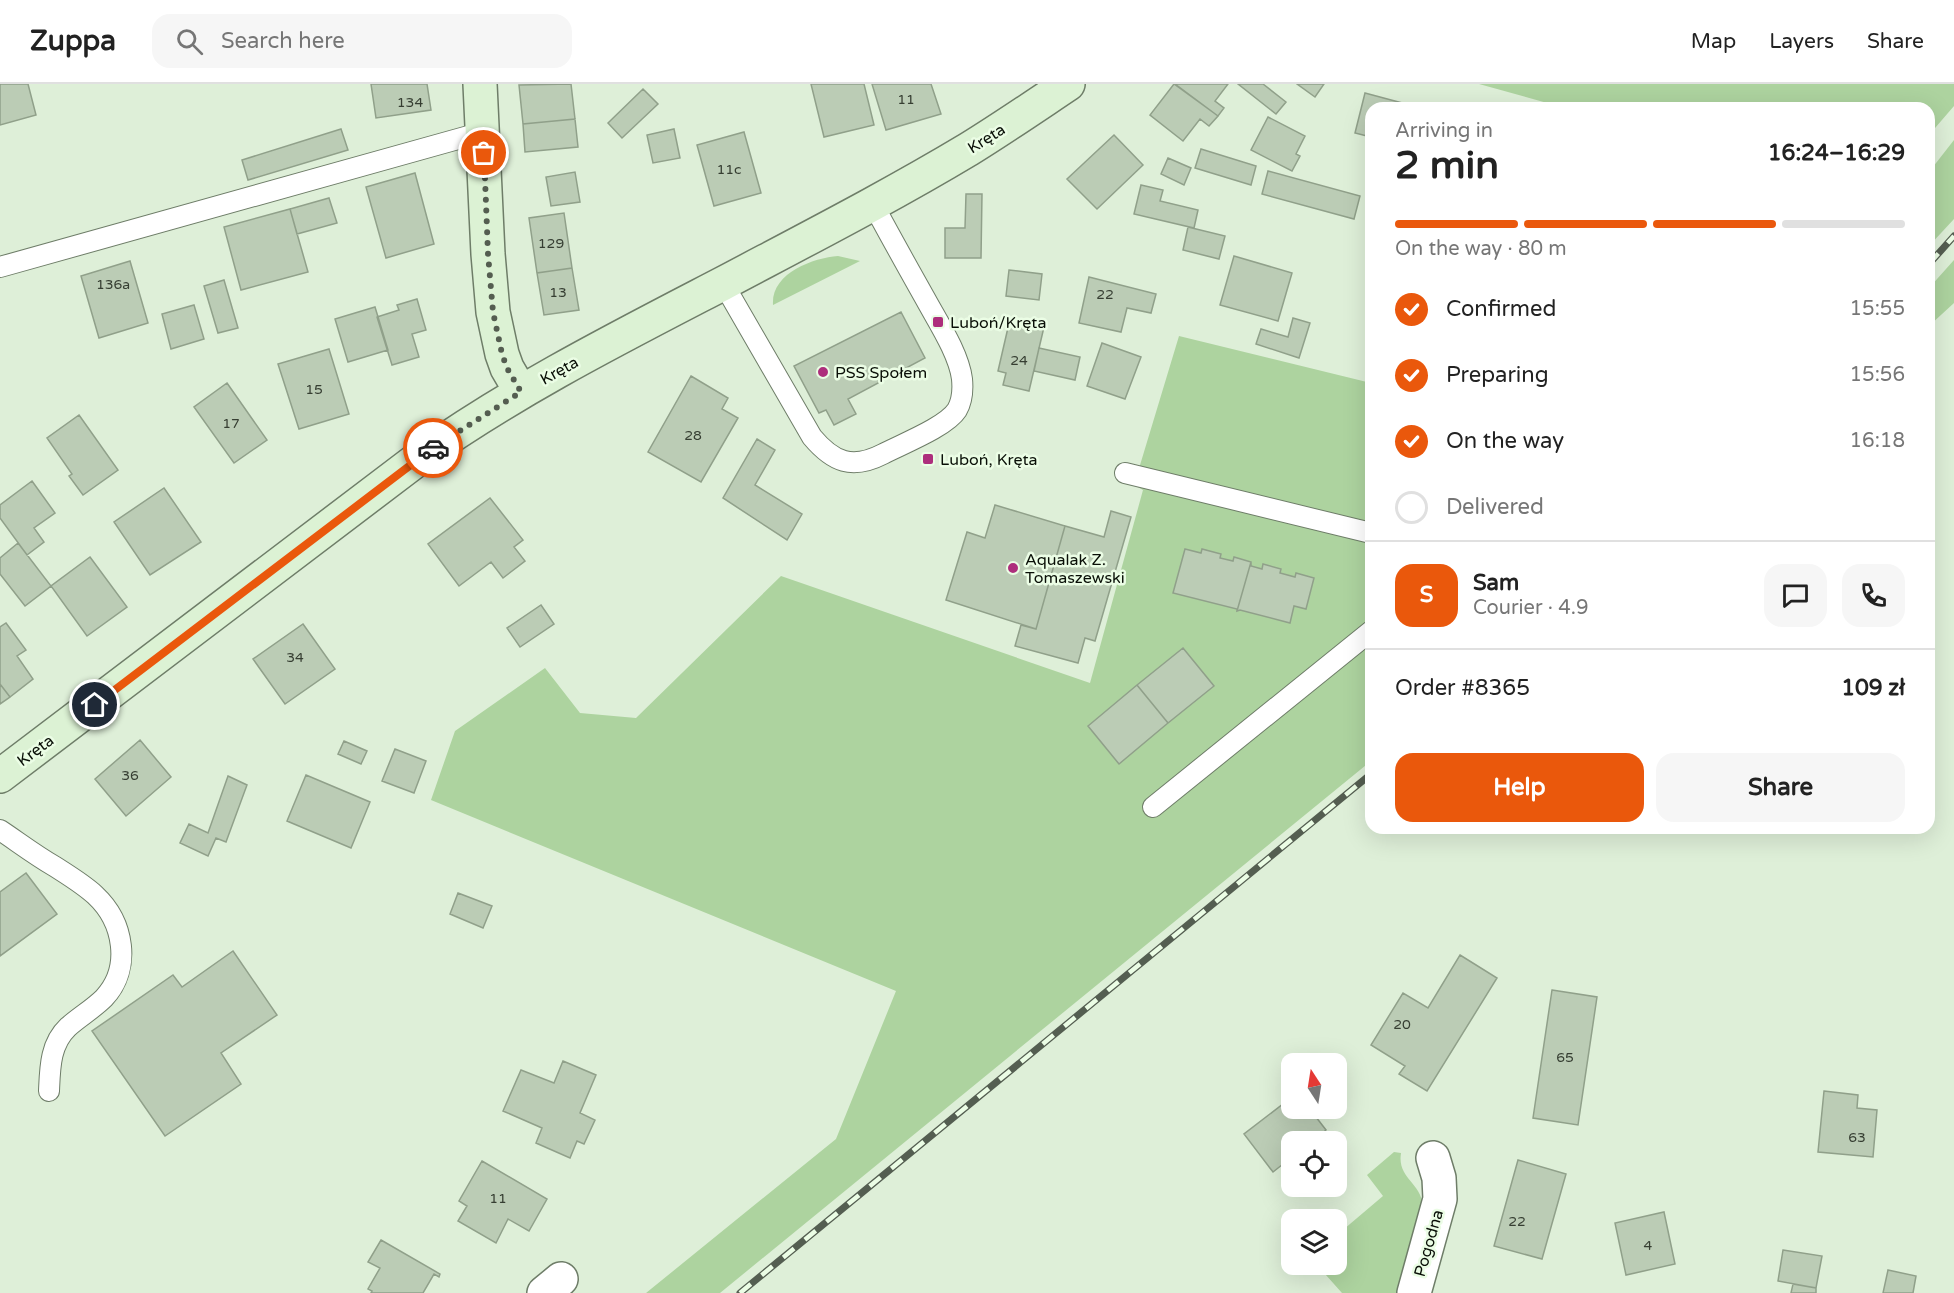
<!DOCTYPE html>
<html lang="en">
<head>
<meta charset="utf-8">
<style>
	body { margin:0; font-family:"Varela Round",sans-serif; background:#f6f6f6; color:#222; height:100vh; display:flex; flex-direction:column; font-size:22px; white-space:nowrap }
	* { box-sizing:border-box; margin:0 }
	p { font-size:20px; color:#767676 }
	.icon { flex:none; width:33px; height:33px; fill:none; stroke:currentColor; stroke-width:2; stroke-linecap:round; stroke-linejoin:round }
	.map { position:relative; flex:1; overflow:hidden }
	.side { position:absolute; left:1365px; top:18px; width:570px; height:732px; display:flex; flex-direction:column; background:#fff; border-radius:18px; box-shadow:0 6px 24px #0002 }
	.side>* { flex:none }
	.needle { width:39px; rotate:348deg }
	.tools { position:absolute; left:1281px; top:969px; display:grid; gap:12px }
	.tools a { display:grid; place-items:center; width:66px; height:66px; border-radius:12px; background:#fff; box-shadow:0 6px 24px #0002; font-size:30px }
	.pin { position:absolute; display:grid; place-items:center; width:51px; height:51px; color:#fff; margin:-26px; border:3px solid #fff; border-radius:50%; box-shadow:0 2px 6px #0007 }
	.courier { position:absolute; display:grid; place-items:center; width:60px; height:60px; margin:-30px; border:4px solid #ea580c; border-radius:50%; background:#fff; color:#222; box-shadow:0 2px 8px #0007 }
	.headline em { font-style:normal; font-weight:800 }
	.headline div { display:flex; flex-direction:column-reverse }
	.headline { display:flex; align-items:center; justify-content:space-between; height:102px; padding:0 30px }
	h1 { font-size:39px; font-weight:800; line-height:45px }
	.bar { display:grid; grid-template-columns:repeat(4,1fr); gap:9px 6px; align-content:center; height:72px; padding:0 30px }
	.bar i { height:8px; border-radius:4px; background:#e0e0e0 }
	.bar .active { background:#ea580c }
	.bar p { grid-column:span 4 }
	.line { display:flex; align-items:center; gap:15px; padding:0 30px; border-top:2px solid #e0e0e0 }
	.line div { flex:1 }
	.round { display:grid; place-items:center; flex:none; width:63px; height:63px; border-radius:18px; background:#f6f6f6 }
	ol { padding:0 30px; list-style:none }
	li { display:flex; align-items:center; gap:18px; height:66px }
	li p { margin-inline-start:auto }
	li .icon { padding:6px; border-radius:50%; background:#ea580c; color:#fff; stroke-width:4 }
	li:last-child { color:#767676 }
	li i { width:33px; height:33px; border:3px solid #e0e0e0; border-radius:50% }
	.primary-button { display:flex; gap:12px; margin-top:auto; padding:12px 30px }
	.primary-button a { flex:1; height:69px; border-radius:18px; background:#ea580c; color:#fff; font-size:24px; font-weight:800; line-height:69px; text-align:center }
	.primary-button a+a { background:#f6f6f6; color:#222 }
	header { display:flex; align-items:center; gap:36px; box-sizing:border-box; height:84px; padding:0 30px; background:#fff; border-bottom:2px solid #e0e0e0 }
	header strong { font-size:28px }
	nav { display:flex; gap:33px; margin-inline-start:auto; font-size:21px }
	.search { width:420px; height:54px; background:#f6f6f6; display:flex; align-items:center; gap:15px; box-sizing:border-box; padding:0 21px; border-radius:18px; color:#767676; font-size:22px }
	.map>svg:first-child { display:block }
	.green { fill:#add39f }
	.building { fill:#bbccb5; stroke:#90a08a; stroke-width:1.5 }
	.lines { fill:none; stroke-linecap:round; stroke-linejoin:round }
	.lane-casing { stroke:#6e7d68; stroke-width:22 }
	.street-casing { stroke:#6e7d68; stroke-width:36 }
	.secondary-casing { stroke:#6e7d68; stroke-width:36 }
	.lane { stroke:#fff; stroke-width:20 }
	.street { stroke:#fff; stroke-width:33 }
	.secondary { stroke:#dcf2d4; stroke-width:33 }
	.rail-casing { stroke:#545e51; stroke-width:7 }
	.rail { stroke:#ebfde5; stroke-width:4.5; stroke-dasharray:14; stroke-linecap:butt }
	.done { stroke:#545d50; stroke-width:6; stroke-dasharray:0 10.8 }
	.route { stroke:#ea580c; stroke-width:8 }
	.poi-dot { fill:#ad2e7c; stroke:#ebfde5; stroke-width:2 }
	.labels { text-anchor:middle; stroke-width:5; stroke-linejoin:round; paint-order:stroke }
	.number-label { font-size:14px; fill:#363e32 }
	.street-label { font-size:16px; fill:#090f07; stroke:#ebfde5 }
	.poi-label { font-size:16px; fill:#090f07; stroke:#ebfde5; text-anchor:start }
</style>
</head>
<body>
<header>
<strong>Zuppa</strong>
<div class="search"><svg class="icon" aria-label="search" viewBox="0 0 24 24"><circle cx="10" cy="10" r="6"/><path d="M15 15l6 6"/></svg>Search here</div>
<nav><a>Map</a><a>Layers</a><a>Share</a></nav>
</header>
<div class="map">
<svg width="1954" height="1209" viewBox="0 0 1954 1209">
	<rect width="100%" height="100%" fill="#deefd8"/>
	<!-- green -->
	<path class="green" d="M 1479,0 L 1954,0 L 1954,22 L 1929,51 L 1929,24 L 1565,24 Z
		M 1954,56 L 1954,135 L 1929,162 L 1929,88 Z
		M 838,172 L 860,177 L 773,221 C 771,189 813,174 838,172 Z
		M 1954,176 L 1954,219 L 1929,242 L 1929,204 Z
		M 1179,252 L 1371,299 L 1371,677 L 720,1209 L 646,1209 L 836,1055 L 896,907 L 431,716 L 455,647 L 545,584 L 580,629 L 636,634 L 781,492 L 1090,599 L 1143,406 L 1134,401 Z
		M 1394,1068 L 1401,1069 C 1397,1094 1420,1098 1423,1121 L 1399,1209 L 1342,1209 L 1317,1181 L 1336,1180 L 1337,1151 L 1383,1112 L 1367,1091 Z"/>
	<!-- building -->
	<path class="building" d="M 0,0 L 28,0 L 36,31 L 0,41 Z
		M 371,0 L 427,0 L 431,26 L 376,34 Z
		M 571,0 L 575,35 L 523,40 L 519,1 Z
		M 811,0 L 864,0 L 874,41 L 824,53 Z
		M 872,0 L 931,0 L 941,30 L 886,46 Z
		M 1174,0 L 1218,32 L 1209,42 L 1200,35 L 1183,57 L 1150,31 Z
		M 1175,0 L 1228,0 L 1215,17 L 1224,24 L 1218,32 Z
		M 1238,0 L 1263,0 L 1286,18 L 1276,30 Z
		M 1297,0 L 1324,0 L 1315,13 Z
		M 643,5 L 658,20 L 622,54 L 608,39 Z
		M 1365,9 L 1421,24 L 1371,24 L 1371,53 L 1355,49 Z
		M 1268,33 L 1305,52 L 1296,70 L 1300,72 L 1292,87 L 1251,66 Z
		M 575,35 L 578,63 L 525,68 L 523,40 Z
		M 341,45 L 348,66 L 248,96 L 242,76 Z
		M 674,45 L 680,74 L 653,79 L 647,51 Z
		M 744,48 L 761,109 L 714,122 L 697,61 Z
		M 1114,51 L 1143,81 L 1097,125 L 1067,95 Z
		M 1201,65 L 1256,82 L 1251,101 L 1195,84 Z
		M 1168,74 L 1191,84 L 1184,101 L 1161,90 Z
		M 1268,87 L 1360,112 L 1354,135 L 1262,110 Z
		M 575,88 L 580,118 L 551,122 L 546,93 Z
		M 415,89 L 434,160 L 386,174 L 366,103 Z
		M 1141,101 L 1163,106 L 1160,117 L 1198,126 L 1194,144 L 1134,130 Z
		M 966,110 L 982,110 L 981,174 L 945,174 L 945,144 L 965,144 Z
		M 329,114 L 337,139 L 297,150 L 290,125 Z
		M 290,125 L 308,188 L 241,206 L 224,143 Z
		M 564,129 L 572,184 L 537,189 L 529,134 Z
		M 1188,143 L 1225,152 L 1219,175 L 1183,166 Z
		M 1234,172 L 1292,189 L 1278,237 L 1220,221 Z
		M 130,177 L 148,239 L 99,254 L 81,192 Z
		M 572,184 L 579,226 L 544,231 L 537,189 Z
		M 1009,186 L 1042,190 L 1039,216 L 1006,212 Z
		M 1089,193 L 1156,210 L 1151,229 L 1127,224 L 1121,248 L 1079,239 Z
		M 224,196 L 238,244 L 218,249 L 204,202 Z
		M 417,215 L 426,246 L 412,250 L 419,273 L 392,281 L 377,233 L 399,226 L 397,221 Z
		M 194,221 L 204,255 L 171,265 L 162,230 Z
		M 375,223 L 388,266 L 348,278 L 335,235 Z
		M 901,228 L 925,274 L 848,315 L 856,330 L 834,341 L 826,326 L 819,329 L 794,282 Z
		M 1293,234 L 1310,239 L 1299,274 L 1256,260 L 1261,245 L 1288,253 Z
		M 1010,235 L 1044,243 L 1029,307 L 1003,301 L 1006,289 L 998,287 Z
		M 1102,259 L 1141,273 L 1125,315 L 1087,302 Z
		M 1039,264 L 1080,273 L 1075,296 L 1034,287 Z
		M 329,265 L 349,330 L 299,345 L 278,280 Z
		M 691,292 L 728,314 L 722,325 L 738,334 L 701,398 L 648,368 Z
		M 227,299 L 267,356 L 234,379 L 194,323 Z
		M 79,331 L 118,386 L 83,411 L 69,392 L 72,390 L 47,354 Z
		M 757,355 L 775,366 L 755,401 L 802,430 L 787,456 L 723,414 Z
		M 32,397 L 55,429 L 34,444 L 44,458 L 27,471 L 0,434 L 0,421 Z
		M 164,404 L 201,458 L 150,491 L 114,438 Z
		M 490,414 L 523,456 L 514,463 L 525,477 L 503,494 L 491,478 L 459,502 L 428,460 Z
		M 995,421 L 1065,442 L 1036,545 L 946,516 L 967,448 L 985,454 Z
		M 1111,427 L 1131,433 L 1095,557 L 1085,554 L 1078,579 L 1015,562 L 1021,541 L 1036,545 L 1065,442 L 1104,453 Z
		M 18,459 L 51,502 L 25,522 L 0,490 L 0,474 Z
		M 1185,465 L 1201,469 L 1202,465 L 1221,470 L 1220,474 L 1233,477 L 1234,473 L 1251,478 L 1237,527 L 1237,525 L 1173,509 Z
		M 90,473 L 127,523 L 87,552 L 51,502 Z
		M 1251,478 L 1251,482 L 1262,485 L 1263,480 L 1281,485 L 1280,489 L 1295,493 L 1296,489 L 1314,494 L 1306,525 L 1294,522 L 1290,539 L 1240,526 L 1237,527 Z
		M 541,521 L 554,540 L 520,563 L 507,544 Z
		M 6,539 L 26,566 L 17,572 L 33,595 L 10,613 L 0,600 L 0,543 Z
		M 303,540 L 335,585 L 285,620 L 253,575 Z
		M 1183,564 L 1214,602 L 1168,639 L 1137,601 Z
		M 0,600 L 10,613 L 0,620 Z
		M 1137,601 L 1168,639 L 1119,680 L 1088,642 Z
		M 140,656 L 171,693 L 126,732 L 95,695 Z
		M 344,657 L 367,667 L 361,680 L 338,670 Z
		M 395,665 L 426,677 L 414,709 L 382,697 Z
		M 306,691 L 370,718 L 351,764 L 287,737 Z
		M 228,692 L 247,701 L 226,758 L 216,754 L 208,772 L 180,759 L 189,740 L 208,749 Z
		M 26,789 L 57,830 L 0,872 L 0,808 Z
		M 458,809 L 492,822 L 483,844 L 450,830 Z
		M 233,867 L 277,931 L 221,969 L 241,1000 L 165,1052 L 92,947 L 173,891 L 182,903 Z
		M 1460,871 L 1497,894 L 1427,1007 L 1399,990 L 1405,982 L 1371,961 L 1403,909 L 1428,924 Z
		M 1552,906 L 1597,913 L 1578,1041 L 1533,1034 Z
		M 563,977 L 596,991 L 580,1029 L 595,1036 L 584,1060 L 577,1057 L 570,1074 L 536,1059 L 542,1044 L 503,1027 L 521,986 L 554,999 Z
		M 1824,1007 L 1858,1011 L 1857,1024 L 1877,1026 L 1873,1073 L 1818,1068 Z
		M 1292,1013 L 1292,1024 L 1309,1024 L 1326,1046 L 1312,1058 L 1292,1058 L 1292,1073 L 1273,1088 L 1244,1050 Z
		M 1518,1076 L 1566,1090 L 1542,1175 L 1494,1162 Z
		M 482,1077 L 547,1115 L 529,1147 L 508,1135 L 496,1159 L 458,1137 L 467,1122 L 459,1117 Z
		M 1664,1128 L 1675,1180 L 1626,1191 L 1615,1139 Z
		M 381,1156 L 440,1190 L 439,1193 L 434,1190 L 423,1209 L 371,1209 L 372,1207 L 368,1205 L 380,1184 L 368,1178 Z
		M 1783,1166 L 1822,1172 L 1816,1204 L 1778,1197 Z
		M 1888,1186 L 1916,1192 L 1913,1209 L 1883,1209 Z
		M 1793,1200 L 1816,1204 L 1816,1209 L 1791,1209 Z"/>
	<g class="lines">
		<!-- lane casing -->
		<g class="lane-casing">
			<path id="lane" d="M 0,183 L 483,48
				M 723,199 L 812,353 C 833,378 852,386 883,370 C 902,360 946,343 957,326 C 962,317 963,305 962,295 C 959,270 938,238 926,216 C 908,184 890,152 873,120
				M 1125,389 L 1371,449
				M 1153,723 L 1371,547
				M 0,746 C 18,758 35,771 54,782 C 68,791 83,800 95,811 C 124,838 132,884 104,914 C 93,925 79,933 68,943 C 50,960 50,984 49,1007"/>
		</g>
		<!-- street casing -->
		<g class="street-casing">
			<path id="street" d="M 544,1209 L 561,1195
				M 1414,1209 L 1440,1115 L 1439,1094 L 1433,1074"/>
		</g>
		<!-- secondary casing -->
		<g class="secondary-casing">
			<path id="secondary" d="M 480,0 L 488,170 L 493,228 L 502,270 L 507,284 L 521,308
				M 0,692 L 419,374 C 515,306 618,254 722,200 C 805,156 889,113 969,65 C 1003,44 1035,22 1068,0"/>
		</g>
		<!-- lane -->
		<use href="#lane" class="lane"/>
		<!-- street -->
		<use href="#street" class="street"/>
		<!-- secondary -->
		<use href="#secondary" class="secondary"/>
		<!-- rail casing -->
		<g class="rail-casing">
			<path id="rail" d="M 1929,180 L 1954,152
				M 740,1209 L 1371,690"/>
		</g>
		<!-- rail -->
		<use href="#rail" class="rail"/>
	</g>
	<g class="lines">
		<!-- done -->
		<path class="done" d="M 433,364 L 521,308 L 507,284 L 502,270 L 493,228 L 488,170 L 484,69"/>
		<!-- route -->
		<path class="route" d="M 95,621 L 433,364"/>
	</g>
	<!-- markers -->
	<g class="poi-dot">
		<rect x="932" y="232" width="12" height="12" rx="3"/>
		<circle cx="823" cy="288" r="6"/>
		<rect x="922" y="369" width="12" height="12" rx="3"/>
		<circle cx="1013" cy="484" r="6"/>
	</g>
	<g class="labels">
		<!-- number labels -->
		<g class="number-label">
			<text x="906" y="20">11</text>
			<text x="410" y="23">134</text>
			<text x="729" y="90">11c</text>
			<text x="551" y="164">129</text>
			<text x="113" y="205">136a</text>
			<text x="558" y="213">13</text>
			<text x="1105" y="215">22</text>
			<text x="1019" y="281">24</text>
			<text x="314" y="310">15</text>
			<text x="231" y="344">17</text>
			<text x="693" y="356">28</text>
			<text x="295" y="578">34</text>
			<text x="130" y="696">36</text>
			<text x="1402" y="945">20</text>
			<text x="1565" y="978">65</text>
			<text x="1857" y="1058">63</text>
			<text x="498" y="1119">11</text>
			<text x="1517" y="1142">22</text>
			<text x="1648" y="1166">4</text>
		</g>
		<!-- street labels -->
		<g class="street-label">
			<text transform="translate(986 54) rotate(-32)" y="6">Kręta</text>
			<text transform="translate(559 286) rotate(-29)" y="6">Kręta</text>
			<text transform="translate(35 666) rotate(-37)" y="6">Kręta</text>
			<text transform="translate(1428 1159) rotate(-74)" y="6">Pogodna</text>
		</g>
		<!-- poi labels -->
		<g class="poi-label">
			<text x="950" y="244">Luboń/Kręta</text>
			<text x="835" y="294">PSS Społem</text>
			<text x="940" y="381">Luboń, Kręta</text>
			<text x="1025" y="481">Aqualak Z.<tspan x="1025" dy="18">Tomaszewski</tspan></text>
		</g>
	</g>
</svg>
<div class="tools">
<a><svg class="needle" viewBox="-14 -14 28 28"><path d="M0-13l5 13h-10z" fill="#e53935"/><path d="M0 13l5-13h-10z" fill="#767676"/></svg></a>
<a><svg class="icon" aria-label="locate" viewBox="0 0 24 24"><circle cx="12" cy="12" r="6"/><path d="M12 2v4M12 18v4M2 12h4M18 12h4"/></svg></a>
<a><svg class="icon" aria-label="layers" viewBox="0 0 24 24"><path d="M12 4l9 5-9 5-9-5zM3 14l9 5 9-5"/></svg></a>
</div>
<div class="pin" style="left:484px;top:69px;background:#ea580c"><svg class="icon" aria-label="bag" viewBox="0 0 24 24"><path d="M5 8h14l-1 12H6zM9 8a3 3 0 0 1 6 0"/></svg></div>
<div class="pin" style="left:95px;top:621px;background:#1f2937"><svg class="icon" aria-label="home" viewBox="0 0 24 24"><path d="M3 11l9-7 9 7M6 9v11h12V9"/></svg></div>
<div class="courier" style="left:433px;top:364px"><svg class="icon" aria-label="car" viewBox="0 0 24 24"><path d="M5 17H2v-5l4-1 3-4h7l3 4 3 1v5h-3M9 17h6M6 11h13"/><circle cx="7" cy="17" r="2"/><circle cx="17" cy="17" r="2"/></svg></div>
<section class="side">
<div class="headline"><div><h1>2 min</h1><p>Arriving in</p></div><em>16:24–16:29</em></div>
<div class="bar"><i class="active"></i><i class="active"></i><i class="active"></i><i></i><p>On the way · 80 m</p></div>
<ol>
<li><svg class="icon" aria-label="check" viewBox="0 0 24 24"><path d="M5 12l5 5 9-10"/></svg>Confirmed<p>15:55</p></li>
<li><svg class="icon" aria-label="check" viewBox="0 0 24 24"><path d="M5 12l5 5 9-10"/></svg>Preparing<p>15:56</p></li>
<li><svg class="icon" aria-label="check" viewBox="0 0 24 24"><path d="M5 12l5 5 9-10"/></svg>On the way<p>16:18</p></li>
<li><i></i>Delivered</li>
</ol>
<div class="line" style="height:108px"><b class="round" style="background:#ea580c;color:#fff">S</b><div><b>Sam</b><p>Courier · 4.9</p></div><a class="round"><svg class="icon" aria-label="chat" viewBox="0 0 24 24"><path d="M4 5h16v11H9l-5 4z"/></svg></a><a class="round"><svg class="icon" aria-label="phone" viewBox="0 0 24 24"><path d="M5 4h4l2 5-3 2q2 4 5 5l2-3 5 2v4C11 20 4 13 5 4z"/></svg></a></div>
<div class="line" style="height:78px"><div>Order #8365</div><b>109 zł</b></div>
<div class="primary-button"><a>Help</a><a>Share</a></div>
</section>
</div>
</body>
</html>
